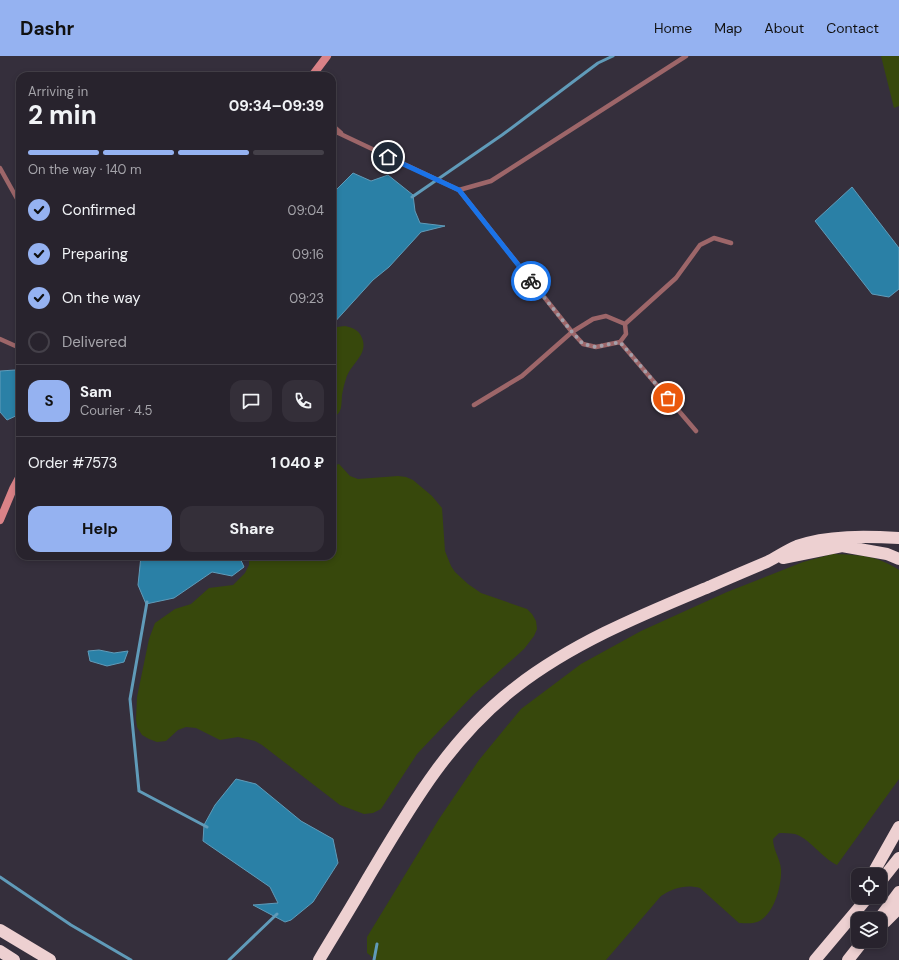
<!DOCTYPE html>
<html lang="en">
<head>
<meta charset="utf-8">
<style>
	body { margin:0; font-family:"DM Sans",sans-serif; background:#342f39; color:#f1f3f6; height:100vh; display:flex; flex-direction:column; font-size:15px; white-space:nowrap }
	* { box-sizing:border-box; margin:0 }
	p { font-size:13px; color:#a5a4aa }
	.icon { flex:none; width:22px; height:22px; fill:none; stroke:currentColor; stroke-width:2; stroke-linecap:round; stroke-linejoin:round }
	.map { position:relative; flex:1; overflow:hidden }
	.panel { position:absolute; left:16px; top:16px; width:320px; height:488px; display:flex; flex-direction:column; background:#28232d; border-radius:12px; box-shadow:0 2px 6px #0003,0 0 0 1px #444049 }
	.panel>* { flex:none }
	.tools { position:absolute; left:851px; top:812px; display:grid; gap:8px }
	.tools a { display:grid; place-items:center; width:36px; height:36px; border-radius:8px; background:#28232d; box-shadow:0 2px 6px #0003,0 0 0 1px #444049; font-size:20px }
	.pin { position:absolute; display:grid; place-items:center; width:34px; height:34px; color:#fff; margin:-17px; border:2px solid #fff; border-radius:50%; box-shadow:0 1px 4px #0007 }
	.courier { position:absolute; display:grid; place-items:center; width:40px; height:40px; margin:-20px; border:3px solid #1a73e8; border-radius:50%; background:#fff; color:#222; box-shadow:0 1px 5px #0007 }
	.summary em { font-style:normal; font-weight:700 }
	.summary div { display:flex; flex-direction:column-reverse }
	.summary { display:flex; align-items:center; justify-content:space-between; height:68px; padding:0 12px }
	h1 { font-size:26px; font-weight:700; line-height:30px }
	.bar { display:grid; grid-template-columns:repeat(4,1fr); gap:6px 4px; align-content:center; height:48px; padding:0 12px }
	.bar i { height:5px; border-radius:3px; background:#444049 }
	.bar .active { background:#95b2f1 }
	.bar p { grid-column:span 4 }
	.line { display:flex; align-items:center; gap:10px; padding:0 12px; border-top:1px solid #444049 }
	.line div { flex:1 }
	.round { display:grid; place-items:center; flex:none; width:42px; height:42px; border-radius:12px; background:#342f39 }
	ol { padding:0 12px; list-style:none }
	li { display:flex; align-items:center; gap:12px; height:44px }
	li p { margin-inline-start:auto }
	li .icon { padding:4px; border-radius:50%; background:#95b2f1; color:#111; stroke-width:4 }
	li:last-child { color:#a5a4aa }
	li i { width:22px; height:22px; border:2px solid #444049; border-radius:50% }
	.cta { display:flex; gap:8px; margin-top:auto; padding:8px 12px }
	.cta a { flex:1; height:46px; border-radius:12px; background:#95b2f1; color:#111; font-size:16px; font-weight:700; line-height:46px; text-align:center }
	.cta a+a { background:#342f39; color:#f1f3f6 }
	header { display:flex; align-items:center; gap:24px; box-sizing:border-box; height:56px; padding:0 20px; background:#95b2f1; color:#111 }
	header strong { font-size:19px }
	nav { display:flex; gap:22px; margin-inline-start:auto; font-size:14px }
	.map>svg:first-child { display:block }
	.green { fill:#37480c }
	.water { fill:#2a80a6; stroke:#609bb9 }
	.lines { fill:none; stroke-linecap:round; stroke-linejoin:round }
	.stream { stroke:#609bb9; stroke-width:3 }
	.lane { stroke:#9d6669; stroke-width:4.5 }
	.secondary { stroke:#da8287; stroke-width:8 }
	.highway { stroke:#edd0d1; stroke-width:12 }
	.done { stroke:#a49fa9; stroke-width:4; stroke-dasharray:0 7.2 }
	.route { stroke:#1a73e8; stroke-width:5 }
</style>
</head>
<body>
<header>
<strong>Dashr</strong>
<nav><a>Home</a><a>Map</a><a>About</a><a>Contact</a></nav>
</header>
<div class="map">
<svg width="899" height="904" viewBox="0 0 899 904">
	<rect width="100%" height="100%" fill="#352f3c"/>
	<!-- green -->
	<path class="green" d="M 881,0 L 899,0 L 899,50 L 894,52 Z
		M 345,270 C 353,272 359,274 362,282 C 369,299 350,308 346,323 C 344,328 343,334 342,339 C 341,349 343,357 332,362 L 332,277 L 337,271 Z
		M 339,408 L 350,420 L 358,423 L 398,420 L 406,421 L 413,424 L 432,440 L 442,452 L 445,495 L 451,510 L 455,516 L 468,528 L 481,537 L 527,553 L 532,558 L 536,565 L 537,573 L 534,580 L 524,593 L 474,638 L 417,698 L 381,753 L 373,757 L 364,758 L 340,749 L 262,689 L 255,685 L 238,681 L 220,684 L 196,672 L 186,671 L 178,674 L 166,685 L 157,686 L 149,683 L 142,679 L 137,671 L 136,663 L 137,641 L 149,583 L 155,567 L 175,553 L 191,548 L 209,532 L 233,529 L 245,517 L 249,509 L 249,500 L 332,500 L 332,410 Z
		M 833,498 C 859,499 876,499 899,514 L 899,723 L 837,809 C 822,802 809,782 795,778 C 790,777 784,777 779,777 L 773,783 C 773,794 780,802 781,813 C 782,829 774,860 757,866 C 752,868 744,867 739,867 L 700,832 C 686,828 673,832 661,840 L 606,904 L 376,904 L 367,897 L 367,881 L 439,763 L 479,704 L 521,653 L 581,608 L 641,575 L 727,536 L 803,506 Z"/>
	<!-- water -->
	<path class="water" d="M 353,117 L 371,125 L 388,119 L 413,139 L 415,155 L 420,167 L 445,170 L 421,176 L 389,211 L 373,224 L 332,269 L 332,138 Z
		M 852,131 L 899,192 L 899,233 L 889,241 L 872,238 L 815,165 Z
		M 15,314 L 20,315 L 20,358 L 7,364 L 0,356 L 0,315 Z
		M 141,500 L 239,500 L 244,511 L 232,520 L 212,516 L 174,542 L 146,548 L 138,529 Z
		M 99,594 L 114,597 L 128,595 L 124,606 L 107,610 L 90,605 L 88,595 Z
		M 236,723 L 256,728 L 301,765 L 333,783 L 338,807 L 313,846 L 291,864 L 285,866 L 253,849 L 278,847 L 270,831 L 203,785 L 204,769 L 215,749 Z"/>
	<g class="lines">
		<!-- stream -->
		<path class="stream" d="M 412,141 L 502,79 L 598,7 L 613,0
			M 147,546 L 130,643 L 139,735 L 207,771
			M 0,821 L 71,869 L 131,904
			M 229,904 L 277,858
			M 374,904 L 377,888"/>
		<!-- lane -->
		<path class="lane" d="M 332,69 L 341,77
			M 332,74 L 459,134 L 572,276 L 583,288 L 596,291 L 620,286 L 696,375
			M 0,112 L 20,148
			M 459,134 L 491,125 L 686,0
			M 625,268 L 676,222 L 700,189 L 714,182 L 731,187
			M 0,283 L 20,292
			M 474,349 L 522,320 L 572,276 L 593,263 L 606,260 L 625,268 L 626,278 L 620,286"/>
		<!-- secondary -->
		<path class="secondary" d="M 312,20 L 327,0
			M 0,464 L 13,433 L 20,420"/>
		<!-- highway -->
		<path class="highway" d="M 783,502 L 842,490 L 887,498 L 899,503
			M 872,819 L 899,771
			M 880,826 L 899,802
			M 879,863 L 899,836
			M 885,866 L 899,852
			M 0,874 L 50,904
			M 0,895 L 14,904
			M 319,904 C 335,877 352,850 368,822 C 409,753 450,681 516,631 C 574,586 644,558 711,530 C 729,522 748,514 767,506 C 777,501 787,494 797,490 C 827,479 867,480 899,482
			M 815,904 L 868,841
			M 848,904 L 863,885"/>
	</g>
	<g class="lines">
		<!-- done -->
		<path class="done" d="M 531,225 L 572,276 L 583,288 L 596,291 L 620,286 L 668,342"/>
		<!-- route -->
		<path class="route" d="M 388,101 L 459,134 L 531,225"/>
	</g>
</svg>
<div class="tools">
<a><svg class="icon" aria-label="locate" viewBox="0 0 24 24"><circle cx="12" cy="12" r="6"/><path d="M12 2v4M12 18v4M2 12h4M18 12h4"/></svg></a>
<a><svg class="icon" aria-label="layers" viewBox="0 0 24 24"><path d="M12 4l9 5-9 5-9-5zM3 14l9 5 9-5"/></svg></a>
</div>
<div class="pin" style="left:668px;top:342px;background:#ea580c"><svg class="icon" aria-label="bag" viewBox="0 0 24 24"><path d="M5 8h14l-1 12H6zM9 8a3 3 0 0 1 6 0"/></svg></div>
<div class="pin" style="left:388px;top:101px;background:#1f2937"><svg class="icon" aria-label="home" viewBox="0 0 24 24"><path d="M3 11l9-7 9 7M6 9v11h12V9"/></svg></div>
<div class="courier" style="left:531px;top:225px"><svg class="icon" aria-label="bike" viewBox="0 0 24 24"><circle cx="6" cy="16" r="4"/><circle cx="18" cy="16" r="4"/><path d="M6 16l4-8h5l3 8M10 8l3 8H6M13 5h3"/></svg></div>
<section class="panel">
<div class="summary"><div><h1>2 min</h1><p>Arriving in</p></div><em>09:34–09:39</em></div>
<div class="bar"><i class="active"></i><i class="active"></i><i class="active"></i><i></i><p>On the way · 140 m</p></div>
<ol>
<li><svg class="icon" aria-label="check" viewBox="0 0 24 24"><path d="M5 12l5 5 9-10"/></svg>Confirmed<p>09:04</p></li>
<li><svg class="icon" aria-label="check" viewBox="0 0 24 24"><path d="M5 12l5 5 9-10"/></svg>Preparing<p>09:16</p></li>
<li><svg class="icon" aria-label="check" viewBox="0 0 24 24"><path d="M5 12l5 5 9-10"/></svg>On the way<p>09:23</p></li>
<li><i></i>Delivered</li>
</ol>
<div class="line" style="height:72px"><b class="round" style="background:#95b2f1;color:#111">S</b><div><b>Sam</b><p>Courier · 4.5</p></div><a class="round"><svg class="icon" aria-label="chat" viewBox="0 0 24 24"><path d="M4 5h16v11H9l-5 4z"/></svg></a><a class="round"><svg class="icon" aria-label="phone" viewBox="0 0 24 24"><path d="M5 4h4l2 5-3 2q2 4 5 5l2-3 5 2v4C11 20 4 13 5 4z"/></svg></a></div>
<div class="line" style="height:52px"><div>Order #7573</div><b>1 040 ₽</b></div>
<div class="cta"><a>Help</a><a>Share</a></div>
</section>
</div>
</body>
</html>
